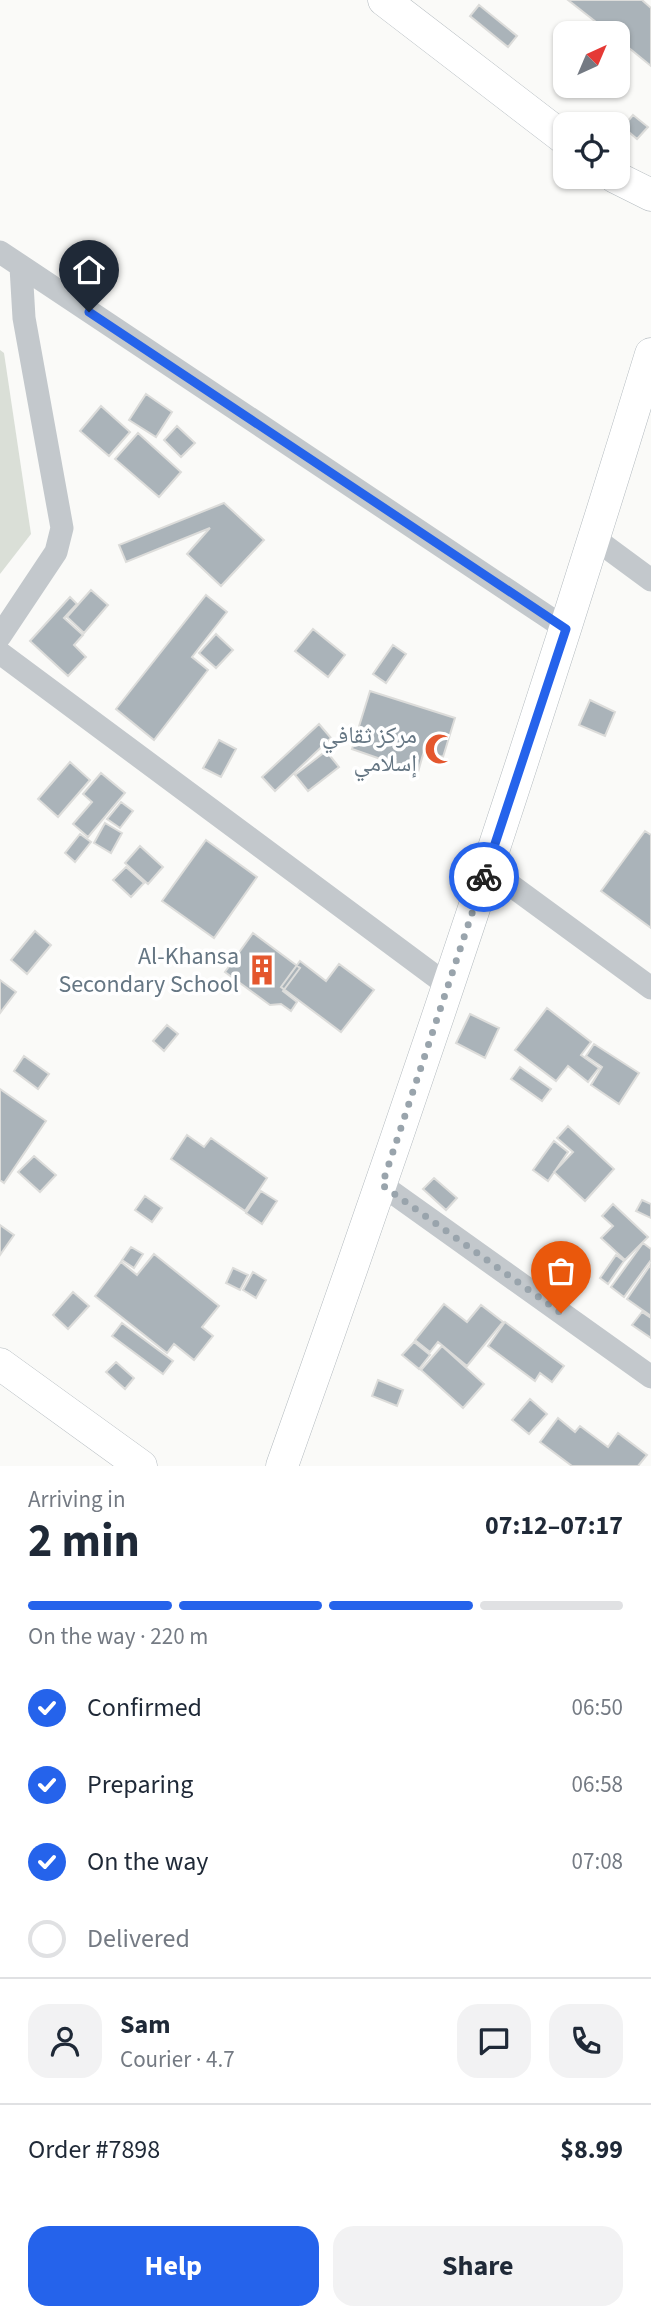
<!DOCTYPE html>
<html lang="en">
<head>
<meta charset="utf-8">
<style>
	body { margin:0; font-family:"Source Sans 3","Noto Naskh Arabic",sans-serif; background:#f2f2f3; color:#1f2937; height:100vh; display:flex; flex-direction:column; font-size:26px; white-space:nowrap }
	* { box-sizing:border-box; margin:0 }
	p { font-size:23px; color:#747a83 }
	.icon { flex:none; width:38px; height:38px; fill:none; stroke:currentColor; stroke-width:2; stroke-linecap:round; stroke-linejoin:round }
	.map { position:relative; height:1466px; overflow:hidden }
	.panel { display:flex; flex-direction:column; background:#fff; flex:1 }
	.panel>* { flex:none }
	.needle { width:46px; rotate:44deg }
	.tools { position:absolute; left:553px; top:21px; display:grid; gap:14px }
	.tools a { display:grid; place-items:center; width:77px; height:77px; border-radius:14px; background:#fff; box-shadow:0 2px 5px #0004; font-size:35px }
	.pin { position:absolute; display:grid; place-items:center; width:60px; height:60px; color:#fff; margin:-72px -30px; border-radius:50% 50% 50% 0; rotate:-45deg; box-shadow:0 0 7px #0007 }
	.pin .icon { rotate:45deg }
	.courier { position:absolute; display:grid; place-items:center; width:70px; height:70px; margin:-35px; border:5px solid #2563eb; border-radius:50%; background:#fff; color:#222; box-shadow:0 2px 9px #0007 }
	.summary em { font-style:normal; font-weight:700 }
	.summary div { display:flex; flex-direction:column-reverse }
	.summary { display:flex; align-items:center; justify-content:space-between; height:119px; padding:0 28px }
	h1 { font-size:46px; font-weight:700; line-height:52px }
	.bar { display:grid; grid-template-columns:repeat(4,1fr); gap:10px 7px; align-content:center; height:84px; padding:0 28px }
	.bar i { height:9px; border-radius:5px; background:#e0e1e3 }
	.bar .current { background:#2563eb }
	.bar p { grid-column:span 4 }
	.line { display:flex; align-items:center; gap:18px; padding:0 28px; border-top:2px solid #e0e1e3 }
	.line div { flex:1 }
	.round { display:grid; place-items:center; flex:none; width:74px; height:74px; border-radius:21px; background:#f2f2f3 }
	ol { padding:0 28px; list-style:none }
	li { display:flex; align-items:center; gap:21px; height:77px }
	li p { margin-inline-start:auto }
	li .icon { padding:7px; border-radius:50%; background:#2563eb; color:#fff; stroke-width:4 }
	li:last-child { color:#747a83 }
	li i { width:38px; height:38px; border:4px solid #e0e1e3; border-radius:50% }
	.cta { display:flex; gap:14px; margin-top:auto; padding:14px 28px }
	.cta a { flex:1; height:80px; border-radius:21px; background:#2563eb; color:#fff; font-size:28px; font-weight:700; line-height:80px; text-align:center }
	.cta a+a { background:#f2f2f3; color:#1f2937 }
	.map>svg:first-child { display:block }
	.green { fill:#dadfd7 }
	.building { fill:#aab3b9; stroke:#dcdcda; stroke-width:2 }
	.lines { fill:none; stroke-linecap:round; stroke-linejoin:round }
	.secondary-casing { stroke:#b3babf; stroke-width:33 }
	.street { stroke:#c3c8cc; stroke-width:23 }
	.secondary { stroke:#fff; stroke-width:32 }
	.done { stroke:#99a4ac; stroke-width:7; stroke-dasharray:0 12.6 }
	.route { stroke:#2563eb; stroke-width:9 }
	.labels { text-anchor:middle; stroke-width:7; stroke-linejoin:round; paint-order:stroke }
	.poi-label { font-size:24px; fill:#657683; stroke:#fff; text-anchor:end }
</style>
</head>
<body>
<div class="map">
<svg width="651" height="1466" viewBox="0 0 651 1466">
	<rect width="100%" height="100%" fill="#fafaf8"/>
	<!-- green -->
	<path class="green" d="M 0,350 L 4,353 L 31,534 L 0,574 Z"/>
	<!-- building -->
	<path class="building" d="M 568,0 L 642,0 L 651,8 L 651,66 L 618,39 L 618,33 L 610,33 Z
		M 479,5 L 517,36 L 508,47 L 470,16 Z
		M 633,115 L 648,127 L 637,139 L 623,127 Z
		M 146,394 L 172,412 L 156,437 L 129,420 Z
		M 101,406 L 130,432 L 109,456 L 80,431 Z
		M 177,426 L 195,443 L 181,457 L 164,440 Z
		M 138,433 L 181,472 L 159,497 L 115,459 Z
		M 224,503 L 264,540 L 221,586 L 187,554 L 210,528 L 126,562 L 119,545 Z
		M 91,590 L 108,605 L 84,633 L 67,617 Z
		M 206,595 L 227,612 L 192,657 L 208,670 L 154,740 L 116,709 Z
		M 70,597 L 77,604 L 64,618 L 83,635 L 74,645 L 86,657 L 68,676 L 30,641 Z
		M 313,629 L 345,655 L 328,677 L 295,651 Z
		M 216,634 L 233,650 L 216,668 L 199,653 Z
		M 393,645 L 406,654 L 386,683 L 373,674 Z
		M 370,691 L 455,718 L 443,757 L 424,751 L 418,772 L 352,749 Z
		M 590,700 L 615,712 L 605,736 L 579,725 Z
		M 319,724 L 331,738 L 275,791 L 262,777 Z
		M 219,740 L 236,749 L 221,777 L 203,768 Z
		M 326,751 L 339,767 L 308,791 L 295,775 Z
		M 70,762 L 90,780 L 58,817 L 38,799 Z
		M 101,773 L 125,793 L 88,837 L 73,824 L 92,802 L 83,794 Z
		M 121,802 L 133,811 L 120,828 L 107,819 Z
		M 105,823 L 122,833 L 111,853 L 94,843 Z
		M 645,831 L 651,835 L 651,928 L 601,891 Z
		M 80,834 L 91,842 L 75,862 L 65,853 Z
		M 206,840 L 257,877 L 214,938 L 162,901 Z
		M 140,846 L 163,867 L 148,884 L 125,863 Z
		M 126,867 L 144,883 L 131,897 L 113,880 Z
		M 35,931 L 51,945 L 27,974 L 11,960 Z
		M 253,933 L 300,968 L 283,991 L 297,1002 L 291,1011 L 281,1004 L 270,1005 L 225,972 Z
		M 300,961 L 326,981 L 339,964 L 374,990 L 341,1032 L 281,987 Z
		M 0,980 L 16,992 L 0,1013 Z
		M 547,1008 L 591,1042 L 581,1055 L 599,1068 L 588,1082 L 568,1066 L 556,1081 L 515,1050 Z
		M 470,1014 L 499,1028 L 485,1058 L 456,1043 Z
		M 167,1025 L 178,1034 L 164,1051 L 153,1041 Z
		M 594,1044 L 639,1073 L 619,1104 L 591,1085 L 602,1067 L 586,1056 Z
		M 24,1056 L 49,1074 L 38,1089 L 14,1071 Z
		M 520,1067 L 551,1089 L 542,1101 L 511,1079 Z
		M 0,1089 L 46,1121 L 4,1183 L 0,1180 Z
		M 568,1126 L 614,1169 L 585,1201 L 554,1172 L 573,1152 L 557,1138 Z
		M 187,1135 L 204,1147 L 211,1138 L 267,1178 L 245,1211 L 171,1159 Z
		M 554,1141 L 568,1152 L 548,1181 L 533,1170 Z
		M 34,1156 L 56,1175 L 40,1192 L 18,1172 Z
		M 434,1178 L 457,1198 L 446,1210 L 423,1189 Z
		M 261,1191 L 277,1201 L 262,1224 L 246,1213 Z
		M 145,1196 L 162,1208 L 152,1222 L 135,1210 Z
		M 642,1200 L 651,1204 L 651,1218 L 636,1211 Z
		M 613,1204 L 648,1237 L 625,1260 L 601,1238 L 613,1226 L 602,1216 Z
		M 0,1225 L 14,1235 L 0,1255 Z
		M 643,1243 L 651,1249 L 651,1260 L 624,1297 L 611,1287 Z
		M 131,1247 L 143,1254 L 134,1268 L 122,1260 Z
		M 154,1254 L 219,1306 L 202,1327 L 213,1336 L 194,1360 L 174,1344 L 167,1353 L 95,1296 L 121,1262 L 137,1275 Z
		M 616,1255 L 624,1261 L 608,1284 L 600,1278 Z
		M 651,1264 L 651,1316 L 627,1299 Z
		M 233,1268 L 248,1275 L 240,1290 L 226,1283 Z
		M 253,1272 L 266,1280 L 256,1298 L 243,1290 Z
		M 73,1292 L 89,1306 L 68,1329 L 53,1315 Z
		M 444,1304 L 467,1322 L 481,1305 L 503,1322 L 467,1366 L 438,1342 L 430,1352 L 415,1340 Z
		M 642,1312 L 651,1318 L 651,1338 L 632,1325 Z
		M 505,1322 L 564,1366 L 552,1382 L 540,1373 L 535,1381 L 488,1346 Z
		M 122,1323 L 173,1361 L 163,1374 L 112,1336 Z
		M 414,1342 L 430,1355 L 419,1369 L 402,1355 Z
		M 442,1346 L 484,1384 L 463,1408 L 421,1370 Z
		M 116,1362 L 134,1378 L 125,1389 L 106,1372 Z
		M 378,1380 L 403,1390 L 397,1406 L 372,1396 Z
		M 530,1399 L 547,1414 L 529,1434 L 512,1420 Z
		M 558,1418 L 575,1432 L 580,1426 L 608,1447 L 618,1433 L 647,1455 L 638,1466 L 572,1466 L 540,1442 Z"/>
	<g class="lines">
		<!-- secondary casing -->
		<g class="secondary-casing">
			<path id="secondary" d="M 384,0 L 565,139
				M 615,177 L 651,195
				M 0,1364 L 141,1466
				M 282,1466 C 413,1098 537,727 651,354"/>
		</g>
		<!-- street -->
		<path class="street" d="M 0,252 L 566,629
			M 594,538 L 651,580
			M 0,636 L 56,552 L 62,528 L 24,318 L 21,267
			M 0,653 L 447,985
			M 487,868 L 651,988
			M 382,1185 L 651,1377"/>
		<!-- secondary -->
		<use href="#secondary" class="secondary"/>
	</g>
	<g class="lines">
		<!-- done -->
		<path class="done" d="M 484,877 L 382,1185 L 561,1313"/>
		<!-- route -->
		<path class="route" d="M 89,312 L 566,629 L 484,877"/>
	</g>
	<!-- icons -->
	<defs>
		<g id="mosque-bare" transform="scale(2.415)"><path d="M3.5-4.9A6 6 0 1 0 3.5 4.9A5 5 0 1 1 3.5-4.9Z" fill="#e4572e" stroke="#fff" stroke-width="2.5" paint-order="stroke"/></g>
		<g id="building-bare" transform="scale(2.415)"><path d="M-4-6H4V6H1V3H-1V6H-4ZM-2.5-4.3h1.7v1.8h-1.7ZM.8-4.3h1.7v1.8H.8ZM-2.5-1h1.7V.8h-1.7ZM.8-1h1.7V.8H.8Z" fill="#e4572e" stroke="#fff" stroke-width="2.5" paint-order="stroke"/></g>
	</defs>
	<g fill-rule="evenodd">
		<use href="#mosque-bare" x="440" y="749"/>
		<use href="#building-bare" x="262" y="970"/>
	</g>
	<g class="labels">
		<!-- poi labels -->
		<g class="poi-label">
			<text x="417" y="743">مركز ثقافي<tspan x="417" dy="28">إسلامي</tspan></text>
			<text x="239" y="964">Al-Khansa<tspan x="239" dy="28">Secondary School</tspan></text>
		</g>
	</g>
</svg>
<div class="tools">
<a><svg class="needle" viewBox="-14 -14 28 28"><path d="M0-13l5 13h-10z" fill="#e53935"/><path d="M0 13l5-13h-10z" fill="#747a83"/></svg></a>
<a><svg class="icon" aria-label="locate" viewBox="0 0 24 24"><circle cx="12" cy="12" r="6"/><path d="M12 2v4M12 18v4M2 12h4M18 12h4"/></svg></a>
</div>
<div class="pin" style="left:561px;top:1313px;background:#ea580c"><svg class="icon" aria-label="bag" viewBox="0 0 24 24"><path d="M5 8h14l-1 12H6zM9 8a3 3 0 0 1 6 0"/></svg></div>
<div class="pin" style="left:89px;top:312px;background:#1f2937"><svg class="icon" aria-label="home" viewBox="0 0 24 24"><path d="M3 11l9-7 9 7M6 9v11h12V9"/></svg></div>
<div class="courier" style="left:484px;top:877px"><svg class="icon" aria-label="bike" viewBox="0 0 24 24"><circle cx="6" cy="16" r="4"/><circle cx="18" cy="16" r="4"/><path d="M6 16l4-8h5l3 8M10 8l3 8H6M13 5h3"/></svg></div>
</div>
<section class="panel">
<div class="summary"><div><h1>2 min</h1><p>Arriving in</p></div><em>07:12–07:17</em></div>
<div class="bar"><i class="current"></i><i class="current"></i><i class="current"></i><i></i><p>On the way · 220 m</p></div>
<ol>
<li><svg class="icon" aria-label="check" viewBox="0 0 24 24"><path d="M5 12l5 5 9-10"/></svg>Confirmed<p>06:50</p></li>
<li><svg class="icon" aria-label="check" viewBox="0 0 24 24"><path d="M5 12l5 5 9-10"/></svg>Preparing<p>06:58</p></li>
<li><svg class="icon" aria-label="check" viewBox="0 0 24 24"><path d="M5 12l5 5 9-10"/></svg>On the way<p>07:08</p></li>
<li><i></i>Delivered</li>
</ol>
<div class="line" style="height:126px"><a class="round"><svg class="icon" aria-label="person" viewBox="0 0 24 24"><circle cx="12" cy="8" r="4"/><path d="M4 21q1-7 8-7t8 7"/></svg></a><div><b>Sam</b><p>Courier · 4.7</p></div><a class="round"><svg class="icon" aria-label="chat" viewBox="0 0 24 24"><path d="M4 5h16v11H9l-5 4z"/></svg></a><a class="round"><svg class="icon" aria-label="phone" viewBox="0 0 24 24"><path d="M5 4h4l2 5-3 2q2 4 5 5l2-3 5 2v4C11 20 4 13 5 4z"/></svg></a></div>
<div class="line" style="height:91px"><div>Order #7898</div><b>$8.99</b></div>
<div class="cta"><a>Help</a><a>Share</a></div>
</section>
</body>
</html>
